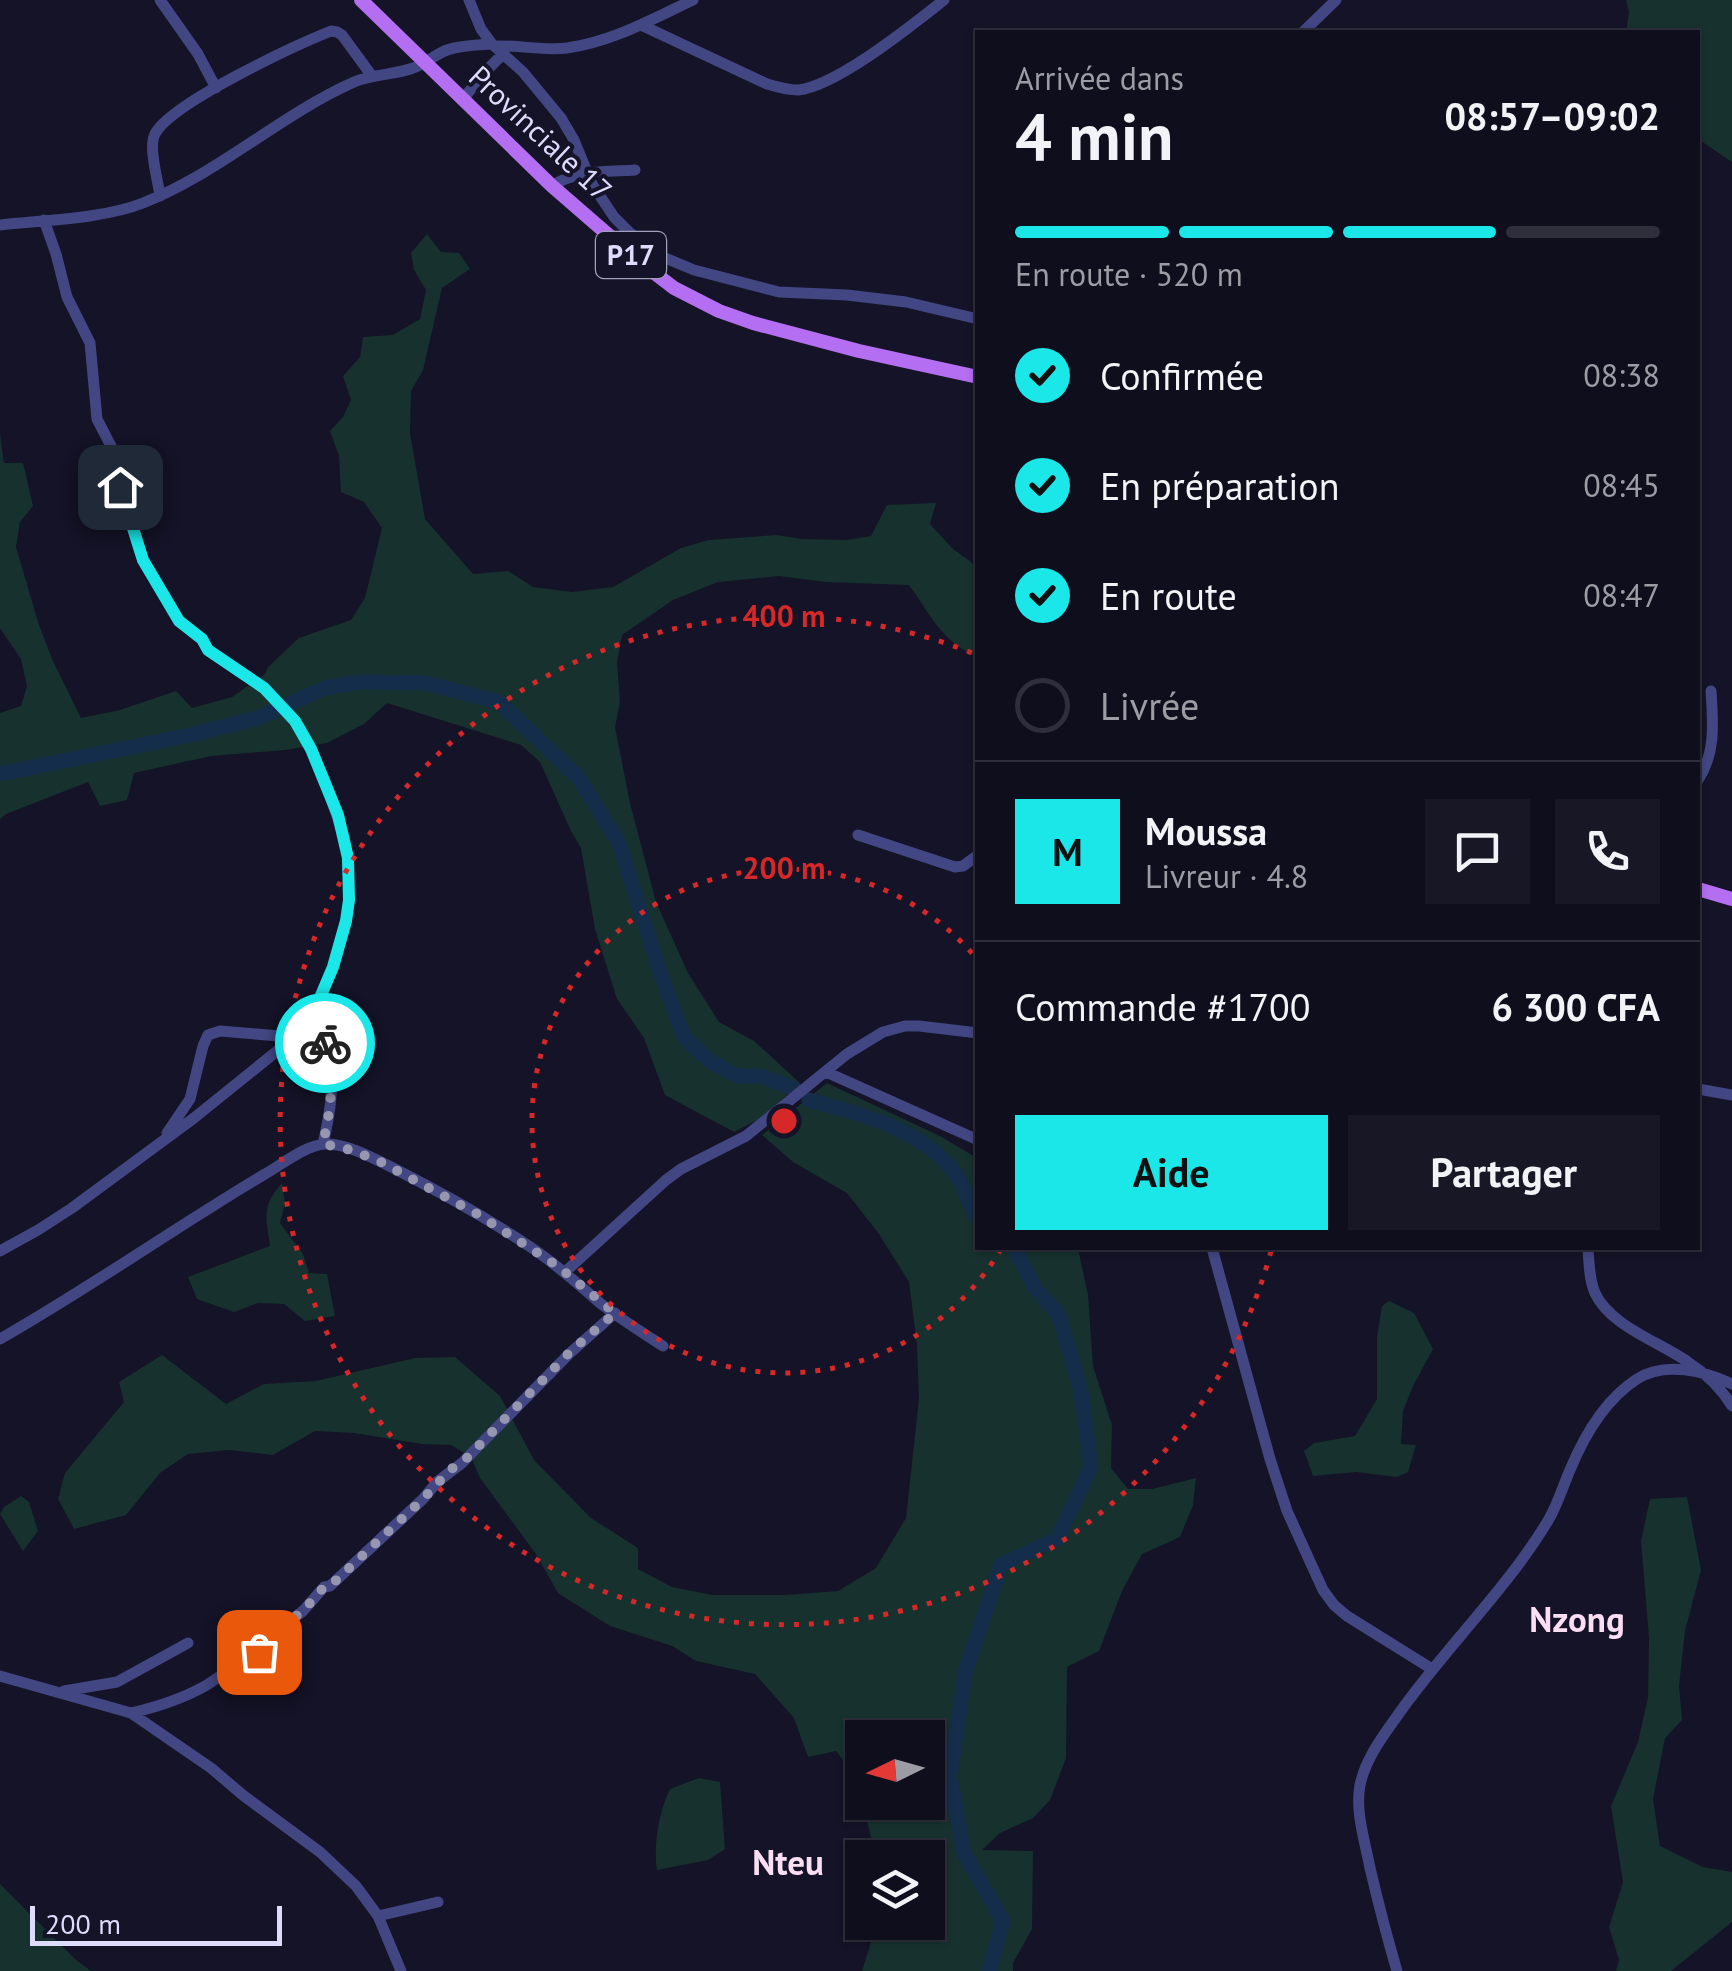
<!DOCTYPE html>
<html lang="fr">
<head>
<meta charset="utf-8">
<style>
	body { margin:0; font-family:"PT Sans",sans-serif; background:#181726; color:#f1f3f6; height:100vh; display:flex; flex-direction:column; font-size:38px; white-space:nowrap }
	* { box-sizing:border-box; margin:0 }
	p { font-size:32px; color:#9b9ca4 }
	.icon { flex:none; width:55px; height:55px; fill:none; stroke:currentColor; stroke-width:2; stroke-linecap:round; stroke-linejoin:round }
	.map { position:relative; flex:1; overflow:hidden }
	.side { position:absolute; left:975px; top:30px; width:725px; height:1220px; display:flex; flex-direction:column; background:#0f0e1d; border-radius:0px; box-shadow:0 2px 8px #0004,0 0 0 2px #2f2e3b }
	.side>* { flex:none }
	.needle { width:65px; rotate:265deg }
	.tools { position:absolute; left:845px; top:1720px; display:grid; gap:20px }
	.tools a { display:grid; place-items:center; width:100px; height:100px; border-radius:0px; background:#0f0e1d; box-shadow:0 2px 8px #0004,0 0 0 2px #2f2e3b; font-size:50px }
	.scale { position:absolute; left:30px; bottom:25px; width:252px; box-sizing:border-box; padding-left:10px; border:5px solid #dddcfc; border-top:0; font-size:28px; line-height:35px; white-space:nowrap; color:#dddcfc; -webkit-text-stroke:8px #141327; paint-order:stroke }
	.pin { position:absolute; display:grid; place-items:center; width:85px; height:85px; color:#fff; margin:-42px; border-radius:20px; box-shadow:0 5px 15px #0006 }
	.courier { position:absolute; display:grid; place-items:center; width:100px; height:100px; margin:-50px; border:8px solid #1be7e9; border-radius:50%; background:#fff; color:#222; box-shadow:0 2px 12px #0007 }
	.headline em { font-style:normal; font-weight:700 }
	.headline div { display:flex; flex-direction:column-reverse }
	.headline { display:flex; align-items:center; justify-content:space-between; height:170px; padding:0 40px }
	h1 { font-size:65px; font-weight:700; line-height:75px }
	.bar { display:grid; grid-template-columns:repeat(4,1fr); gap:15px 10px; align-content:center; height:120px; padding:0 40px }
	.bar i { height:12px; border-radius:8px; background:#2f2e3b }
	.bar .current { background:#1be7e9 }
	.bar p { grid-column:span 4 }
	.line { display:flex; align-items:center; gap:25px; padding:0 40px; border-top:2px solid #2f2e3b }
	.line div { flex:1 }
	.round { display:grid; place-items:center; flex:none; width:105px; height:105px; border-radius:0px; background:#181726 }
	ol { padding:0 40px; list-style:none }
	li { display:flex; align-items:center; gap:30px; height:110px }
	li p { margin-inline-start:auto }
	li .icon { padding:10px; border-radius:50%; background:#1be7e9; color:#111; stroke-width:4 }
	li:last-child { color:#9b9ca4 }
	li i { width:55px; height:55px; border:5px solid #2f2e3b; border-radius:50% }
	.button { display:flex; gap:20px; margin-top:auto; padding:20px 40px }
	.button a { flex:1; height:115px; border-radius:0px; background:#1be7e9; color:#111; font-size:40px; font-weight:700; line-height:115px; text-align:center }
	.button a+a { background:#181726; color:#f1f3f6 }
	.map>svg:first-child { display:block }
	.green { fill:#16312e; fill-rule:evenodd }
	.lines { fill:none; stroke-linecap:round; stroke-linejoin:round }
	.river { stroke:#142d4a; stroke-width:15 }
	.minor { stroke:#424682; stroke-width:11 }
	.major { stroke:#b46ef1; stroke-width:14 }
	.done { stroke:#9796b1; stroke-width:10; stroke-dasharray:0 18 }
	.route { stroke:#1be7e9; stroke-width:12 }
	.ring { fill:none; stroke:#d62828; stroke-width:5; stroke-dasharray:5 10 }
	.labels { text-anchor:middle; stroke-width:8; stroke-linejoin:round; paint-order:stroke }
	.shield { fill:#141327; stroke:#a1a0bc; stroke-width:2.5 }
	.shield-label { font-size:28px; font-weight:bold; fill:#dddcfc }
	.street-label { font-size:30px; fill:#dddcfc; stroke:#141327 }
	.quarter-label { font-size:35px; font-weight:bold; fill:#fcdef4; stroke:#141327 }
	.centre { fill:#d62828; stroke:#141327; stroke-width:5 }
	.ring-label { font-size:30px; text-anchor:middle; font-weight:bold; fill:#d62828; stroke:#141327; stroke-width:8; stroke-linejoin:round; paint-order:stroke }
</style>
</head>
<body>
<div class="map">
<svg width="1732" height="1971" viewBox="0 0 1732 1971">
	<rect width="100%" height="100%" fill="#141327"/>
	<!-- green -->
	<path class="green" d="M 1626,0 L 1732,0 L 1732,162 L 1698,139 L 1698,32 L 1626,32 L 1629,12 Z
		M 427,234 L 441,252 L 459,253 L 470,269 L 442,288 L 423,370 L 411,391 L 410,433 L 425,519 L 473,574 L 508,571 L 533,587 L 572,592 L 613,587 L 681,548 L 709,540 L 776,535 L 802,539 L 846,540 L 871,536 L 887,505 L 936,503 L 930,524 L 953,549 L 970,561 L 977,569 L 977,653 L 973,655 C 938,637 931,615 909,585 L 826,582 L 779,576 L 718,582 L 673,600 L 622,635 L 617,663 L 620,702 L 615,727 L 630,803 L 656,902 L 688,973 L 719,1022 L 754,1041 L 800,1083 L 763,1117 L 734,1132 L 665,1095 L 644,1038 L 617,999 L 595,929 L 581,848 L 571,831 L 540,762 L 521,745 L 387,703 L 364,724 L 327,743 L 285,750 L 211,756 L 134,773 L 127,800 L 100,806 L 88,782 L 6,814 L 0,819 L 0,713 L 21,706 L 27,686 L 21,659 L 0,628 L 0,434 L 4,463 L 23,463 L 33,506 L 20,522 L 16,547 L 38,622 L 52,659 L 81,718 L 120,710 L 176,691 L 192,708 L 232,697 L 265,674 L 268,667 L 299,638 L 351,620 L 365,598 L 382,528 L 364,502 L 341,492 L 339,456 L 330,431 L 343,417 L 351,400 L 343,376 L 360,357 L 363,337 L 393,335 L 420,319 L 426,290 L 414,270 L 411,253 Z
		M 827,1083 L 942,1137 L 977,1158 L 978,1248 L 1078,1248 L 1088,1295 L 1093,1366 L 1112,1425 L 1111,1468 L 1128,1489 L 1152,1489 L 1196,1478 L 1193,1505 L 1180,1537 L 1142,1554 L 1122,1591 L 1099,1651 L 1067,1667 L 1066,1758 L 1050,1800 L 1033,1818 L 1000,1833 L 982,1850 L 1033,1851 L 1032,1929 L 1013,1963 L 1013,1971 L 862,1971 L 877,1923 L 928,1922 L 928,1858 L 876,1857 L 856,1777 L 836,1751 L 808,1757 L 794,1718 L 755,1674 L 696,1661 L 672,1646 L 610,1626 L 558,1593 L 536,1554 L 480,1478 L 471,1457 L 451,1445 L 422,1444 L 354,1433 L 315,1431 L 273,1455 L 229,1450 L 188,1454 L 160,1473 L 126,1515 L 74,1529 L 58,1499 L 65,1473 L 124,1402 L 119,1382 L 162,1355 L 226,1404 L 264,1384 L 316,1381 L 415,1358 L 455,1357 L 500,1396 L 534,1460 L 591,1518 L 638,1548 L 638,1569 L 672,1587 L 713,1595 L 786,1595 L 838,1591 L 876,1568 L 906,1518 L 919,1398 L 917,1345 L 909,1282 L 879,1234 L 847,1193 L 793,1162 L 762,1135 ZM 862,1738 L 928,1738 L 928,1802 L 862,1802 Z
		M 282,1183 L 285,1204 L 280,1223 L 303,1254 L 309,1273 L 327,1274 L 335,1316 L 305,1321 L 284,1304 L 258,1303 L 234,1312 L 197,1299 L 188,1277 L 270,1246 C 266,1217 261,1207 282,1183 Z
		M 1389,1301 L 1414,1313 L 1433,1349 L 1413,1386 L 1403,1411 L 1401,1444 L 1416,1445 L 1408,1472 L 1397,1477 L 1356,1472 L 1313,1476 L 1304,1451 L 1314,1443 L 1355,1436 L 1377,1399 L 1377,1337 L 1382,1306 Z
		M 21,1496 L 29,1502 L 38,1531 L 23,1551 L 0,1514 L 4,1507 Z
		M 1687,1497 L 1701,1570 L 1685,1631 L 1679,1686 L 1682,1720 L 1665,1738 L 1653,1799 L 1660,1846 L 1703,1867 L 1732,1872 L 1732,1922 L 1671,1971 L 1616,1971 L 1619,1960 L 1609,1927 L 1623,1882 L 1611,1806 L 1638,1742 L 1648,1697 L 1649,1638 L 1641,1541 L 1650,1499 Z
		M 699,1778 L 720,1782 L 725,1849 L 708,1860 L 657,1870 C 653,1845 659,1811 670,1789 Z
		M 0,1884 L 76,1960 L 91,1971 L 0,1971 Z"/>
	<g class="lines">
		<!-- river -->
		<path class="river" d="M 0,774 L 190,735 L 258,718 L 325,688 L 359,682 L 426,683 L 499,702 L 579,778 L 619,843 L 659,969 L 684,1037 L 710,1061 L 737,1076 L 761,1076 L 795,1089
			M 809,1100 C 860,1114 917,1127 953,1170 C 964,1183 968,1204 978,1218
			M 989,1971 L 1003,1921 L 964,1853 L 950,1776 L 965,1673 L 1001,1565 L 1057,1539 L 1091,1467 L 1081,1391 L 1059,1315 L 1035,1288 L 1014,1248"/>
		<!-- minor -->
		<path class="minor" d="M 160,0 L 198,54 L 216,88
			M 469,0 L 481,29 L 492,44 L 523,72 L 561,118 L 574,140 L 592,184 L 614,217 L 629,232 L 658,255 L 694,270 L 779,292 L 847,295 L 906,302 L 978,319
			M 641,25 L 767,84 C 777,87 787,90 798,90 C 837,86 912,25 944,0
			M 1303,32 L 1336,0
			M 496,46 C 520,45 544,51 567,48 C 612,42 652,19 693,0
			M 482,75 L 504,53
			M 463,99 L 476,83
			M 552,186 C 576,170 607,172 635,170
			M 160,196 C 158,180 148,147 155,134 C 171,103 296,45 331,31 L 337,32 L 342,35 L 372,76
			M 0,225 C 43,220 103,219 143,203 C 219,173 280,115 354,82 C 373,74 394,75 413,68 C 426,64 434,55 447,50 C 461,45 477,45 492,44
			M 1698,780 C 1716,753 1713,723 1711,691
			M 858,835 L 955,867 L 963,866 L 978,855
			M 308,1026 C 324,1029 325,1041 328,1056 C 335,1087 330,1113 323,1144
			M 826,1072 L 978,1140
			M 1698,1089 L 1732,1095
			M 167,1133 L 190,1099 L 203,1046 L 208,1035 L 220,1031 L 291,1037
			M 1212,1248 L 1270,1459 L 1287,1511 L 1323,1590 L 1334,1605 L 1347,1616 L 1432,1669
			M 1588,1248 C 1589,1263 1589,1279 1595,1293 C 1610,1326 1660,1342 1688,1362 C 1705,1373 1721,1388 1732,1406
			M 0,1251 L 38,1230 L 72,1208 L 194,1118 L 308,1026 L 333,967 L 346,921 L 349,901 L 348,858 L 344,837 L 325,781 L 311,749 L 295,721 L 265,688 L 208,650 L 202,639 L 179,621 L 143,561 L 120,487 L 113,450 L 97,419 L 90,343 L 67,297 L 56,254 L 44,220
			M 565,1272 L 666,1180 L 681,1169 L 746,1136 L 847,1054 L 883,1032 L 905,1026 L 919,1026 L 978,1033
			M 0,1339 C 91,1287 176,1227 265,1174 C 283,1164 305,1145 326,1144 C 347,1143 379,1161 397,1170 C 442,1193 487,1218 529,1246 C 555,1263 577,1283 600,1303 C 620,1319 642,1332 663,1346
			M 0,1676 L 131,1713 L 211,1768 L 244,1796 L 320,1852 L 356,1886 L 378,1916 L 401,1971
			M 64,1691 L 117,1682 L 188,1643
			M 131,1713 C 157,1707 182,1699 205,1686 C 224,1675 239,1659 259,1652 L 262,1642 L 303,1611 L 324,1587 L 330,1586 L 423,1499 L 437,1482 L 462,1463 L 570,1353 L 615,1313
			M 378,1916 L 438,1902
			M 1397,1971 C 1387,1937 1378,1902 1370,1868 C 1365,1841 1355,1812 1360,1785 C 1366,1757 1384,1735 1400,1712 C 1447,1646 1508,1588 1549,1519 C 1558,1503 1563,1486 1570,1470 C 1584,1436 1606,1399 1637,1379 C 1665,1361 1705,1371 1732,1384"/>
		<!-- major -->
		<path class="major" d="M 361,0 L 552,186 L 635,258 L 674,288 L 719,311 L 753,323 L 859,351 L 978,377
			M 1698,889 L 1732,899"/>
	</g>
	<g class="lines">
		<!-- done -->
		<path class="done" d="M 259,1652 L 262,1642 L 303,1611 L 324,1587 L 330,1586 L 423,1499 L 451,1469 L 462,1463 L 570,1352 L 615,1313 L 556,1265 L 479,1215 L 377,1160 L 344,1148 L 323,1144 C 332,1101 334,1085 325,1043"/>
		<!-- route -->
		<path class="route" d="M 120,487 L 143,560 L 179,621 L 202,639 L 208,650 L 264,688 L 295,721 L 311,749 L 338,815 L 348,858 L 349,900 L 346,921 L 333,967 L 308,1026 C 318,1028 322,1032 325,1043"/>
	</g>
	<!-- distance rings -->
	<g class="ring">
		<path d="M1001 1249A252 252 0 1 1 977 959"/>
		<path d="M1271 1251A504 504 0 1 1 977 655"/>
	</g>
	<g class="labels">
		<!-- shield labels -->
		<rect class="shield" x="596" y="232" width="70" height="46" rx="8"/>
		<g class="shield-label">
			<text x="631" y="265">P17</text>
		</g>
		<!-- street labels -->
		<g class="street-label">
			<text transform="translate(540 134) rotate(43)" y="10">Provinciale 17</text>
		</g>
		<!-- quarter labels -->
		<g class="quarter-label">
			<text x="1577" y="1632">Nzong</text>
			<text x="788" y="1875">Nteu</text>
		</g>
	</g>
	<circle cx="784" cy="1121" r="15" class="centre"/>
	<g class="ring-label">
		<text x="784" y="627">400 m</text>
		<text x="784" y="879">200 m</text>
	</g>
</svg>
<div class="tools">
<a><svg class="needle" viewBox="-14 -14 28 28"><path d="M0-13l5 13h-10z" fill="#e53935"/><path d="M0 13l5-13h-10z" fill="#9b9ca4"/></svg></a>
<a><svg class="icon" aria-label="layers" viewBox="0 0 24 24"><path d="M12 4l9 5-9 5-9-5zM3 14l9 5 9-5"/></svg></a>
</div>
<div class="scale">200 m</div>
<div class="pin" style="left:259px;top:1652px;background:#ea580c"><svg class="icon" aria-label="bag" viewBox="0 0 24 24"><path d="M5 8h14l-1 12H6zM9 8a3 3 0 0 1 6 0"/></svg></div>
<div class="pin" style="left:120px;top:487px;background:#1f2937"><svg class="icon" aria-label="home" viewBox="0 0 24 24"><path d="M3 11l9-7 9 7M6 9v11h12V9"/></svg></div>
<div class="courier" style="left:325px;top:1043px"><svg class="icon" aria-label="bike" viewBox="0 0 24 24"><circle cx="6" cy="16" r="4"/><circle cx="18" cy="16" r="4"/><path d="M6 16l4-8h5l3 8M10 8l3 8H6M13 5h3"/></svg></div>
<section class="side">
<div class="headline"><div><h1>4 min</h1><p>Arrivée dans</p></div><em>08:57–09:02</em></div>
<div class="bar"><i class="current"></i><i class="current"></i><i class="current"></i><i></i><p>En route · 520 m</p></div>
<ol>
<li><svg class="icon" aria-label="check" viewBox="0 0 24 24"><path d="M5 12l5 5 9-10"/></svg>Confirmée<p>08:38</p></li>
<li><svg class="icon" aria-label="check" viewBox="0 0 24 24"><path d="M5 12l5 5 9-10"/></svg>En préparation<p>08:45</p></li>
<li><svg class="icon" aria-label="check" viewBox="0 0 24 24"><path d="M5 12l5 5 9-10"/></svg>En route<p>08:47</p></li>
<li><i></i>Livrée</li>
</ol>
<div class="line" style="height:180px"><b class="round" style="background:#1be7e9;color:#111">M</b><div><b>Moussa</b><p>Livreur · 4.8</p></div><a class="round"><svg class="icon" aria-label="chat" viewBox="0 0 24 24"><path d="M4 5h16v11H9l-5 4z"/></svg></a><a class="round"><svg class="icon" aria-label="phone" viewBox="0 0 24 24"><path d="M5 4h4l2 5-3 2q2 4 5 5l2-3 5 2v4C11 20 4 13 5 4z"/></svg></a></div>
<div class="line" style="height:130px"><div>Commande #1700</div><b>6 300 CFA</b></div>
<div class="button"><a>Aide</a><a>Partager</a></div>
</section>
</div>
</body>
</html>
